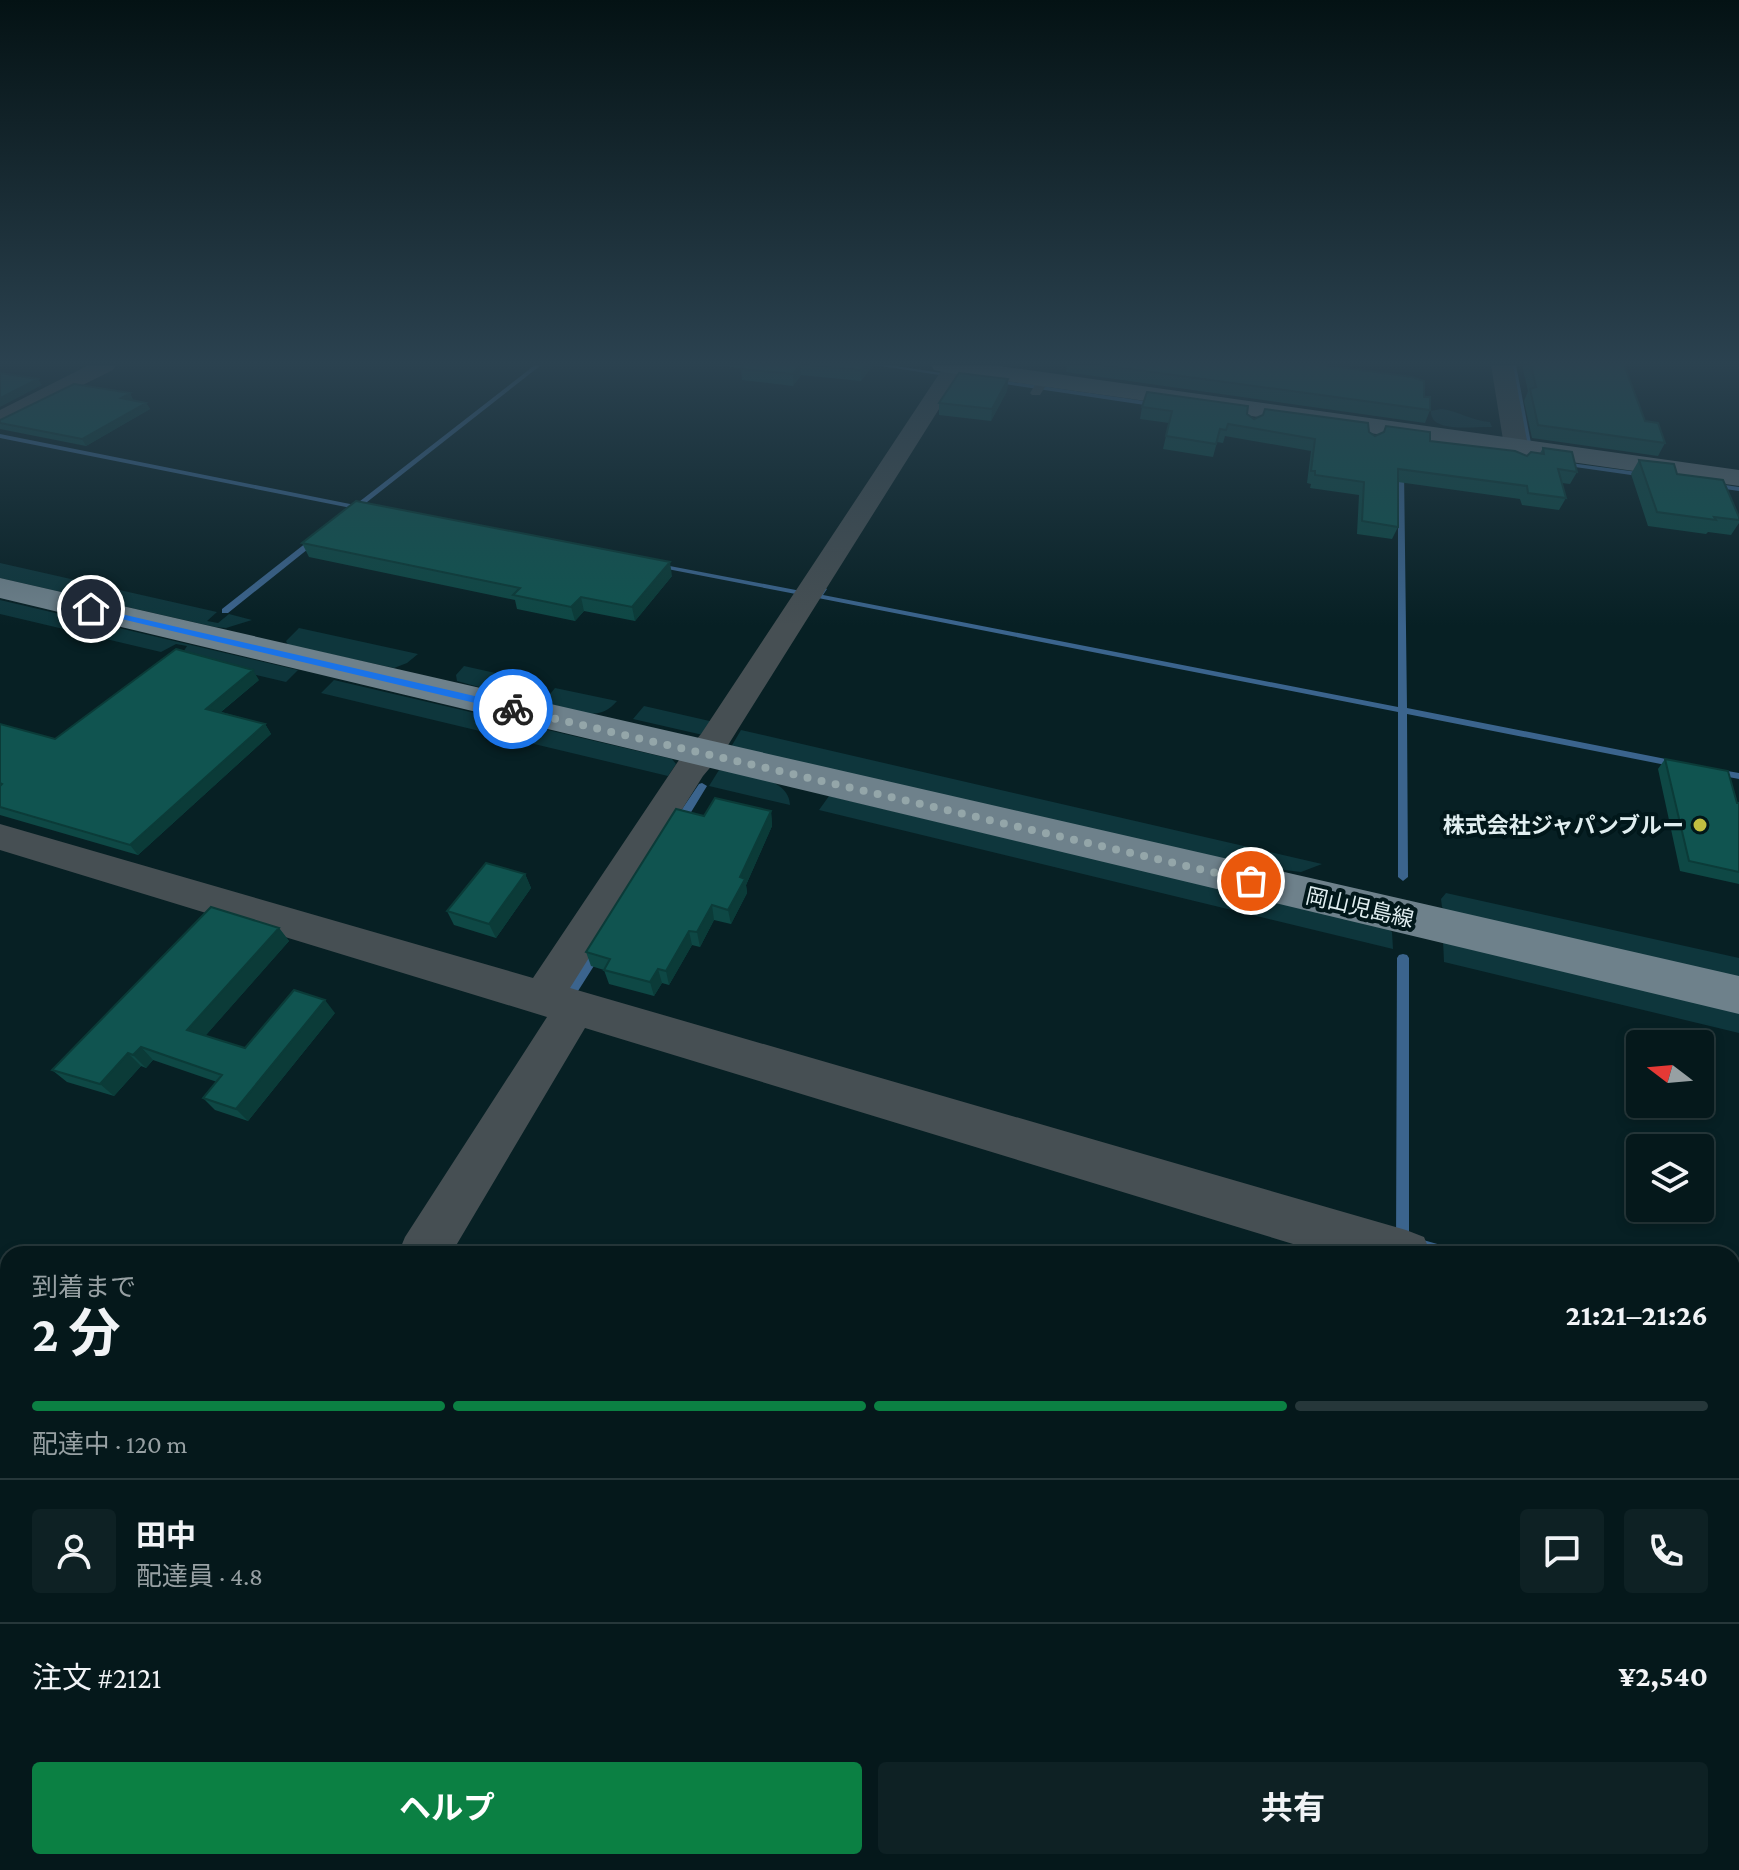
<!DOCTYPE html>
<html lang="ja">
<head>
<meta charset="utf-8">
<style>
	body { margin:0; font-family:"Crimson Pro","Noto Sans JP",serif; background:#0e2124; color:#f1f3f6; height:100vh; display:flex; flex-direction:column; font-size:30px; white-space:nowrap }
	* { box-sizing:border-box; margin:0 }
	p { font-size:26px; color:#97a0a3 }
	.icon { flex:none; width:44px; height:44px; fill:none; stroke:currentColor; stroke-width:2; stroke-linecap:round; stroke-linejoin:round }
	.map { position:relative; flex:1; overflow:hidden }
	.details { position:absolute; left:0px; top:1246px; width:1740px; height:624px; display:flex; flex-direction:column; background:#05181b; border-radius:24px 24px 0 0; box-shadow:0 4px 12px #0003,0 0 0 2px #26373a }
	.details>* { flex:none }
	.needle { width:52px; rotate:286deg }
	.fabs { position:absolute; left:1626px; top:1030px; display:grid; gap:16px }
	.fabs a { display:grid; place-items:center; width:88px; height:88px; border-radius:8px; background:#05181b; box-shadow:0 4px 12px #0003,0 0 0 2px #26373a; font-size:40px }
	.pin { position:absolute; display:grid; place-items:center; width:68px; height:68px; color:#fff; margin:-34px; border:4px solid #fff; border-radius:50%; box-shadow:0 2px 8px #0007 }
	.courier { position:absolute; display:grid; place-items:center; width:80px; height:80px; margin:-40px; border:6px solid #1a73e8; border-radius:50%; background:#fff; color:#222; box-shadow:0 2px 10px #0007 }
	.summary em { font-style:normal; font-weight:700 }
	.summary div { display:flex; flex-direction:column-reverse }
	.summary { display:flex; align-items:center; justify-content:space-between; height:136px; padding:0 32px }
	h1 { font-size:52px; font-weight:700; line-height:60px }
	.bar { display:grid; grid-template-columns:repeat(4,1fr); gap:12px 8px; align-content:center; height:96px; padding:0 32px }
	.bar i { height:10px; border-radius:6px; background:#26373a }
	.bar .on { background:#0b8043 }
	.bar p { grid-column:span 4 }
	.line { display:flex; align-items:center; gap:20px; padding:0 32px; border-top:2px solid #26373a }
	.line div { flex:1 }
	.round { display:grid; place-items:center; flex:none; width:84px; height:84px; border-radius:8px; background:#0e2124 }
	.button { display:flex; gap:16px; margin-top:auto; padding:16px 32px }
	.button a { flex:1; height:92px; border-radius:8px; background:#0b8043; color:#fff; font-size:32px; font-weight:700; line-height:92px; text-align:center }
	.button a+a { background:#0e2124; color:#f1f3f6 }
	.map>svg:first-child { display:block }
	.green { fill:#0e363c }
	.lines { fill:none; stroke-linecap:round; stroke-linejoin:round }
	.stream { fill:#3b648d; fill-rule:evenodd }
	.lane { fill:#464f53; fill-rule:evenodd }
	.street { fill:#464f53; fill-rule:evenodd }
	.secondary { fill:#5d6b73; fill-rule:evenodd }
	.primary { fill:#6e818b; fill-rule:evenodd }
	.wall { fill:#0e4845 }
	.shaded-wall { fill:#0b3b38 }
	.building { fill:#105450; stroke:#0b3b38; stroke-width:2 }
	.route { fill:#1a73e8 }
	.done { stroke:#94a6a9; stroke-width:8; stroke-dasharray:0 14.4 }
	.poi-dot { fill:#c1be40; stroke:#01171a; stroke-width:3 }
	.labels { text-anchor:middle; stroke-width:8; stroke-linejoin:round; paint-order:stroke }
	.poi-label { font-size:22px; font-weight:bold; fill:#e0eef0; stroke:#01171a; text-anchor:end }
	.street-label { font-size:22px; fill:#e0eef0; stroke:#01171a }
</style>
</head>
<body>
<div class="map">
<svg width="1739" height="1870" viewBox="0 0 1739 1870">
	<rect width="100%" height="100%" fill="#072024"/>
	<!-- green -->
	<path class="green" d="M 1441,409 C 1459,411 1472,421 1490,422 L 1492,427 C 1475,426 1430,434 1431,411 Z
		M 0,563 L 217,612 L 207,621 L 218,623 L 229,614 L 252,620 L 226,628 L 215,627 L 0,578 Z
		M 0,600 L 298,670 L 286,682 L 180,657 L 187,646 L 176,644 L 161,652 L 0,614 Z
		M 299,628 L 418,654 L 407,663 L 394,668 L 288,645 L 286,641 Z
		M 464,666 L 527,680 L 512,696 L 457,681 L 456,675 Z
		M 334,680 L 672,759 L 676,764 L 668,776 L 321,693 Z
		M 555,688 L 617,701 C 598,724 575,710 549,704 L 546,699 Z
		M 644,706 L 714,722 L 703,735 L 633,719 Z
		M 741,730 L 1322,864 L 1301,872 L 1235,864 L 731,747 Z
		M 719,770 C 742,775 789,776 790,805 L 709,786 Z
		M 829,796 L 1387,928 L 1392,932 L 1393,949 L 819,810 Z
		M 1446,893 L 1739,958 L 1739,977 L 1448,913 L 1442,907 L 1441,899 Z
		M 1443,940 L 1739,1011 L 1739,1033 L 1444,962 Z"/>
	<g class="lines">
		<!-- stream -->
		<path class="stream" d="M 535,365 L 541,365 L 362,506 L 369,509 L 365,511 L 358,510 L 353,512 L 349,510 L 351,508 L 0,438 L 0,434 L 355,505 Z
			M 875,365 L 889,365 L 955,375 L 952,377 Z
			M 1510,365 L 1516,365 L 1531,443 L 1528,445 L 1525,443 Z
			M 993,379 L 1158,403 L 1161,405 L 1158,407 L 991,382 L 991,380 Z
			M 1563,462 L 1645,473 L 1648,475 L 1645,477 L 1561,465 L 1561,463 Z
			M 1401,468 L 1404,470 L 1407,708 L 1676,761 L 1679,762 L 1681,764 L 1679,766 L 1676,767 L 1407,714 L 1408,877 L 1403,881 L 1398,877 L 1398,712 L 818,598 L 814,596 L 820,587 L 823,587 L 827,589 L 823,595 L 1398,707 L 1398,470 Z
			M 1711,483 L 1739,487 L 1739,491 L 1711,487 Z
			M 311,539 L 318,541 L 228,613 L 222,613 L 222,609 Z
			M 654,563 L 801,591 L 805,593 L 801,595 L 657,567 L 654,567 Z
			M 1716,769 L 1739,773 L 1739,779 L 1713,774 L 1711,772 Z
			M 702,783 L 707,786 L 682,827 L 674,827 L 673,824 L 674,821 L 699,784 Z
			M 598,946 L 602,947 L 604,950 L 578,991 L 583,995 L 581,998 L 577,1000 L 566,997 L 564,994 L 566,991 L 594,947 Z
			M 1403,954 L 1407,955 L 1409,958 L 1409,1236 L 1448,1247 L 1453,1249 L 1455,1254 L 1425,1254 L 1410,1250 L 1410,1254 L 1396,1254 L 1397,958 L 1399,955 Z
			M 1395,1862 L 1415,1862 L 1415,1870 L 1395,1870 Z"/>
		<!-- lane -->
		<path class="lane" d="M 1040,377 L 1050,379 L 1040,395 L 1032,395 L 1030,393 Z"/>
		<!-- street -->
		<path class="street" d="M 89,365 L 116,365 L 113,370 L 0,426 L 0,410 Z
			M 945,365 L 966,366 L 725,750 L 703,776 L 570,988 L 1406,1230 L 1424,1237 L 1431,1254 L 1326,1254 L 585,1028 L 451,1254 L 398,1254 L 405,1237 L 547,1017 L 0,850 L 0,824 L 533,978 L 679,760 L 701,734 Z
			M 1491,365 L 1513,365 L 1528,446 L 1525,451 L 1507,451 L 1504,446 Z
			M 1732,1323 L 1739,1325 L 1739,1379 L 1732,1377 Z
			M 9,1862 L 80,1862 L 76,1870 L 5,1870 Z"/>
		<!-- secondary -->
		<path class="secondary" d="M 931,365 L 992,365 L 1739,470 L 1739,486 L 943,372 L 934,370 Z"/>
		<!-- primary -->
		<path class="primary" d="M 0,578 L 1739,976 L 1739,1014 L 0,598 Z"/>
	</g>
	<!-- wall -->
	<path class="wall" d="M 714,365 L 873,365 L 861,381 L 801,375 L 793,386 L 742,380 L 741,368 Z
		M 1067,365 L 1324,365 L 1424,397 L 1430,410 L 1425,423 L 1066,372 Z
		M 1522,365 L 1624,365 L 1645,421 L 1665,443 L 1658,456 L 1532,438 L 1524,401 L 1528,391 Z
		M 1008,379 L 1007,391 L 991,421 L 939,415 L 939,403 Z
		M 130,393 L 133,400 L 146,403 L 150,409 L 86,446 L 0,429 L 0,423 Z
		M 1142,407 L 1247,414 L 1254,419 L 1369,432 L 1375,436 L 1383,433 L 1386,426 L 1430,441 L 1527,456 L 1540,453 L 1543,448 L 1577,472 L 1570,484 L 1562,483 L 1566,498 L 1559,510 L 1522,505 L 1520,499 L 1398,482 L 1398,527 L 1392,539 L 1357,534 L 1359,495 L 1310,488 L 1311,484 L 1307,483 L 1311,451 L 1225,436 L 1223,443 L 1217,442 L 1213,457 L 1163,449 L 1169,423 L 1140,419 Z
		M 1639,460 L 1677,474 L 1739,517 L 1739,523 L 1731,535 L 1708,532 L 1706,534 L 1648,526 L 1631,474 Z
		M 302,543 L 672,576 L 635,621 L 584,611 L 575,621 L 517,609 L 515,600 L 309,557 Z
		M 259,680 L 221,712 L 265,724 L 271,734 L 138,855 L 0,815 L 0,724 L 55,739 Z
		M 1665,759 L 1739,803 L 1739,884 L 1680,871 L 1658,769 Z
		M 771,811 L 772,826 L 746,885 L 747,893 L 731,924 L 714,920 L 700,947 L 692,945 L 669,985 L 662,983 L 654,996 L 609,984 L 604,970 L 591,966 L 586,952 L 704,816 Z
		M 525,874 L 531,888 L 496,938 L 454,925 L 447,911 Z
		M 279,928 L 289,941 L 205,1036 L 245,1048 L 335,1013 L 248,1121 L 215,1110 L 203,1098 L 217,1082 L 153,1060 L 146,1068 L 141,1066 L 114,1096 L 67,1082 L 52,1070 Z"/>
	<!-- shaded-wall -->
	<path class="shaded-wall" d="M 801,365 L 801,375 L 793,386 L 793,374 Z
		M 865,365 L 873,365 L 861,381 L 861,370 Z
		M 38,379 L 42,385 L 0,407 L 0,398 Z
		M 1008,379 L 1007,391 L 991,421 L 992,409 Z
		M 130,393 L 133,400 L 121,398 Z
		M 146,403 L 150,409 L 86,446 L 82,439 Z
		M 670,562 L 672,576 L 635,621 L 632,607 Z
		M 581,597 L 584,611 L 575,621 L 571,607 Z
		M 253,670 L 259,680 L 212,719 L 206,709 Z
		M 265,724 L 271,734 L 138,855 L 130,845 Z
		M 771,811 L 772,826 L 746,885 L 747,893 L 731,924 L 728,910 L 740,877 Z
		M 525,874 L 531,888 L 496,938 L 489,924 Z
		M 712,905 L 714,920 L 700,947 L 697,932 Z
		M 279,928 L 289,941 L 199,1043 L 187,1030 Z
		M 689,931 L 692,945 L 669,985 L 666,971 Z
		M 658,969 L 662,983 L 654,996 L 650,982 Z
		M 325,1000 L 335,1013 L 248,1121 L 236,1109 Z
		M 141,1047 L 153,1060 L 146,1068 L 133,1055 Z
		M 128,1053 L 141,1066 L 114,1096 L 100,1084 Z
		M 175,1862 L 195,1862 L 207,1870 L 183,1870 L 174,1864 Z"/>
	<!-- building -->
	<path class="building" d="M 744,365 L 800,365 L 793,374 L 741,369 Z
		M 809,365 L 865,365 L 861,370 Z
		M 1101,365 L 1324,365 L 1412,377 L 1424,381 L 1424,397 L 1430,397 L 1430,410 Z
		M 1531,365 L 1624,365 L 1645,421 L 1658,423 L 1665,443 L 1538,425 L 1530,389 L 1536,387 Z
		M 0,373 L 38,379 L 0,398 Z
		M 959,373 L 1008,379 L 992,409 L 939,403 Z
		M 74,384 L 130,393 L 121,398 L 146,403 L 82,439 L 0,423 L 0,420 Z
		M 1147,392 L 1248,406 L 1247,414 L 1254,419 L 1263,415 L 1265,409 L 1368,423 L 1369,432 L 1375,436 L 1384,432 L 1386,426 L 1430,432 L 1430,441 L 1515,451 L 1527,456 L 1531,452 L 1544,454 L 1543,448 L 1572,452 L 1577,472 L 1558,469 L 1566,498 L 1528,493 L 1527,486 L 1398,469 L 1398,527 L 1362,521 L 1364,482 L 1315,475 L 1315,471 L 1311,471 L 1315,439 L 1228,424 L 1226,430 L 1220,429 L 1216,444 L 1166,436 L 1172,411 L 1142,407 Z
		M 1639,460 L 1674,464 L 1677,474 L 1723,480 L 1739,517 L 1739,520 L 1714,517 L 1716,520 L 1657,512 Z
		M 356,501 L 670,562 L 632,607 L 581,597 L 571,607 L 513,595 L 520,588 L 302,543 Z
		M 176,649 L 253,670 L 206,709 L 265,724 L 130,845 L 0,807 L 0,786 L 2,784 L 0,783 L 0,724 L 55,739 Z
		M 1665,759 L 1728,771 L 1737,803 L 1739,803 L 1739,872 L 1689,861 Z
		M 715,798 L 771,811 L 740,877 L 745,879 L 728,910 L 712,905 L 697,932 L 689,931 L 666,971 L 658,969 L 650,982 L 604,970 L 610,959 L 586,952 L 676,809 L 704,816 Z
		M 486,863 L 525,874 L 489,924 L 447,911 Z
		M 211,907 L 279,928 L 187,1030 L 245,1048 L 294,990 L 325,1000 L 236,1109 L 203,1098 L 222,1075 L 141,1047 L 133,1055 L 128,1053 L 100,1084 L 52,1070 Z
		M 75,1862 L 175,1862 L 174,1864 L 183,1870 L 70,1870 Z"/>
	<!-- sky -->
	<linearGradient id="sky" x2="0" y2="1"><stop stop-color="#041214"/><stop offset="0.58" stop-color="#2b4250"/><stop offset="1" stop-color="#2b4250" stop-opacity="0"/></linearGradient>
	<rect width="1739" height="626" fill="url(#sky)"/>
	<!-- route -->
	<path class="route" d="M 91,607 L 513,705 L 518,709 L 513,712 L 88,611 Z"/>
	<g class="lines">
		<!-- done -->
		<path class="done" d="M 513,709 L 1251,881"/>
	</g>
	<!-- markers -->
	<circle class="poi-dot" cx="1700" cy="825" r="8"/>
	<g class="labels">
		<!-- poi labels -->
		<g class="poi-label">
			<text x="1684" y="833">株式会社ジャパンブルー</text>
		</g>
		<!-- street labels -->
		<g class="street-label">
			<text transform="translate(1360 907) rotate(13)" y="8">岡山児島線</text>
		</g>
	</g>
</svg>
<div class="fabs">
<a><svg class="needle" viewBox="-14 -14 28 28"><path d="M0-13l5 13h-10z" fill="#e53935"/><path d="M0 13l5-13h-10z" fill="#97a0a3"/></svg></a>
<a><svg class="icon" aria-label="layers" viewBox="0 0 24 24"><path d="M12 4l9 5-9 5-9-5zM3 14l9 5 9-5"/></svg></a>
</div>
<div class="pin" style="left:1251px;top:881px;background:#ea580c"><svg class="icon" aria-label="bag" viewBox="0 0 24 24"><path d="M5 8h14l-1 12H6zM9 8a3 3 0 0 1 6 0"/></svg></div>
<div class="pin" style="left:91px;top:609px;background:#1f2937"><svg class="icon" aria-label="home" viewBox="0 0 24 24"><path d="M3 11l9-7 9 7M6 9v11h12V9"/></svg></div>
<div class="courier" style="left:513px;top:709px"><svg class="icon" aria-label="bike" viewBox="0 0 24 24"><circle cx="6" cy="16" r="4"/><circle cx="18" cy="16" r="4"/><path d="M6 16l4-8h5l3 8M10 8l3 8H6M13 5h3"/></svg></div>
<section class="details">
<div class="summary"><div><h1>2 分</h1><p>到着まで</p></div><em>21:21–21:26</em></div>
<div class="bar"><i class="on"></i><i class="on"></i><i class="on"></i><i></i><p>配達中 · 120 m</p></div>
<div class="line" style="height:144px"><a class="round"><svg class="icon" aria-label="person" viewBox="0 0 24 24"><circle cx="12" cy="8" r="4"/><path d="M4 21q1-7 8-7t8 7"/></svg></a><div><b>田中</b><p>配達員 · 4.8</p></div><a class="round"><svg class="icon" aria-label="chat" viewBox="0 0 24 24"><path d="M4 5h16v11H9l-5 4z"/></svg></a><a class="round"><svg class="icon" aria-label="phone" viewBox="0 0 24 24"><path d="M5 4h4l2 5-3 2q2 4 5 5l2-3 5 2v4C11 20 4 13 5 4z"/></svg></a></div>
<div class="line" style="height:104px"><div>注文 #2121</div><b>¥2,540</b></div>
<div class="button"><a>ヘルプ</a><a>共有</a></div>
</section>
</div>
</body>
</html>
